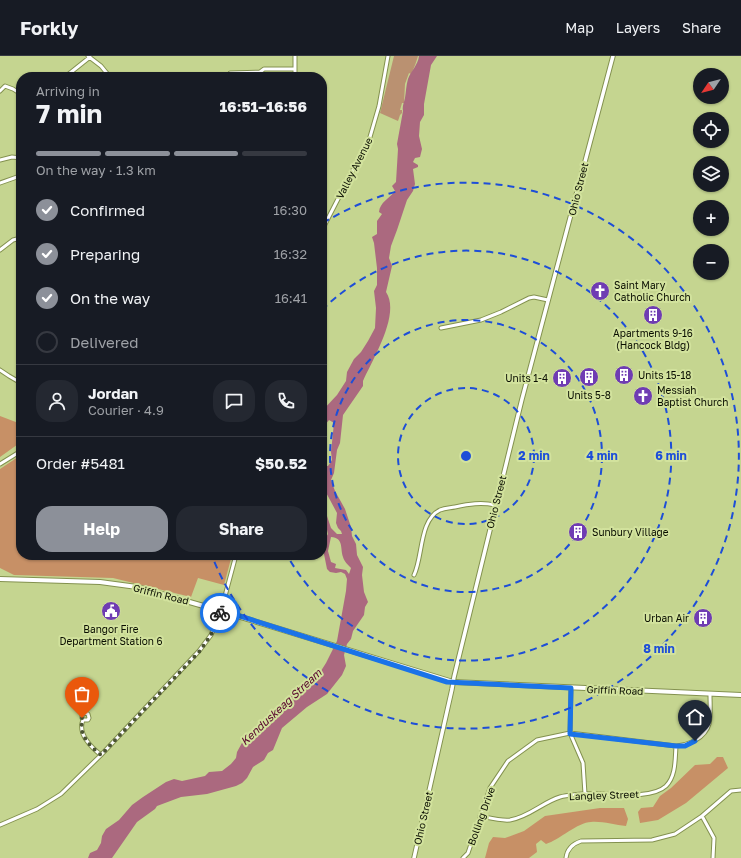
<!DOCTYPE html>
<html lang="en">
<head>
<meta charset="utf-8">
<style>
	body { margin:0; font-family:"Golos Text",sans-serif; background:#242831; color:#f1f3f6; height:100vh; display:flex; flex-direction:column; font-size:15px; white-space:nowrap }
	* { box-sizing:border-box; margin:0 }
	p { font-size:13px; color:#9ea1a6 }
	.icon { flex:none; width:22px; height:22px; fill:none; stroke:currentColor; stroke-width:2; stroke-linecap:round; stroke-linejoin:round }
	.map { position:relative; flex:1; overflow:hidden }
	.side { position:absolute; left:16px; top:16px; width:311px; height:488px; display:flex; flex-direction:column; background:#171b24; border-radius:16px; box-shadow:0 1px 3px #0004 }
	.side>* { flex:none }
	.needle { width:26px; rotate:235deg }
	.buttons { position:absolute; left:693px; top:12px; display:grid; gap:8px }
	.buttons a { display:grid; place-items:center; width:36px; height:36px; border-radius:50%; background:#171b24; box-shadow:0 1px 3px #0004; font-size:20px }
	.pin { position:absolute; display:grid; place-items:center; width:34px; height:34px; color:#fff; margin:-41px -17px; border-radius:50% 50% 50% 0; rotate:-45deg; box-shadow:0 0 4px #0007 }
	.pin .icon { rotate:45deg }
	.courier { position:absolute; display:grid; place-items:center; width:40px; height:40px; margin:-20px; border:3px solid #1a73e8; border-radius:50%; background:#fff; color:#222; box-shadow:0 1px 5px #0007 }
	.headline em { font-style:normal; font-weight:700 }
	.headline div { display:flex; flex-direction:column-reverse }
	.headline { display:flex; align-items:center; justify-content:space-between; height:68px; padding:0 20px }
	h1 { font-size:26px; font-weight:700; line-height:30px }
	.bar { display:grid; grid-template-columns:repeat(4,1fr); gap:6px 4px; align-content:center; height:48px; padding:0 20px }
	.bar i { height:5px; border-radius:3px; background:#363941 }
	.bar .active { background:#8c9099 }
	.bar p { grid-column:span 4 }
	.line { display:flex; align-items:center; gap:10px; padding:0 20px; border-top:1px solid #363941 }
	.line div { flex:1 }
	.round { display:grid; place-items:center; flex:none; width:42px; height:42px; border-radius:16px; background:#242831 }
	ol { padding:0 20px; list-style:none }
	li { display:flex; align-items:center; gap:12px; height:44px }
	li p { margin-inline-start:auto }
	li .icon { padding:4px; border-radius:50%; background:#8c9099; color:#fff; stroke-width:4 }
	li:last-child { color:#9ea1a6 }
	li i { width:22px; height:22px; border:2px solid #363941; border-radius:50% }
	.button { display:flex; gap:8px; margin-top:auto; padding:8px 20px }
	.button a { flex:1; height:46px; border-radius:16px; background:#8c9099; color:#fff; font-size:16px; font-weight:700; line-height:46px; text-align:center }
	.button a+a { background:#242831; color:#f1f3f6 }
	header { display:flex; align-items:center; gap:24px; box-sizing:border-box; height:56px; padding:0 20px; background:#171b24; border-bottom:1px solid #363941 }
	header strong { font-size:19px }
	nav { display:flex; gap:22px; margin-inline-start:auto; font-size:14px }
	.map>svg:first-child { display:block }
	.green { fill:#ba9171 }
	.forest { fill:#c79066 }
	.water { fill:#ab697f; fill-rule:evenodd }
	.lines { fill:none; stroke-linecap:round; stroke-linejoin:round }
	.minor-casing { stroke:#83914f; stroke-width:5 }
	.tertiary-casing { stroke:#83914f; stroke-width:5.5 }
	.secondary-casing { stroke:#83914f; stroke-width:6 }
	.minor { stroke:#fff; stroke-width:3 }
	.tertiary { stroke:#fff; stroke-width:3.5 }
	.secondary { stroke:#fff; stroke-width:4 }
	.done { stroke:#4b5432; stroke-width:4; stroke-dasharray:0 7.2 }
	.route { stroke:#1a73e8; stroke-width:5 }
	.ring { fill:none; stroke:#1d4ed8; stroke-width:2; stroke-dasharray:7 5 }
	.labels { text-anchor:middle; stroke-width:4; stroke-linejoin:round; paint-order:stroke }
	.street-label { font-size:10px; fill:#0a0e00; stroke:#d2e29d }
	.poi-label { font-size:10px; fill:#0a0e00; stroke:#d2e29d; text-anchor:start }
	.water-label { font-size:11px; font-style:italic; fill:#55012b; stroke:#d2e29d }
	.centre { fill:#1d4ed8; stroke:#d2e29d; stroke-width:2 }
	.ring-label { font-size:12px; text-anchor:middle; font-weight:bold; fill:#1d4ed8; stroke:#d2e29d; stroke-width:4; stroke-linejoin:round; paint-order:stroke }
</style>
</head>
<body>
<header>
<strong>Forkly</strong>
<nav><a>Map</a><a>Layers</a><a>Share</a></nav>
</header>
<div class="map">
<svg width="741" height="802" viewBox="0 0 741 802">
	<rect width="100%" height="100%" fill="#c5d590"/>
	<!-- green -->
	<path class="green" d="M 394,0 L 418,0 C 417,4 413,15 411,18 L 409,17 L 405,28 L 404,47 L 402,47 L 400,54 L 402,54 L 402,57 L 400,59 L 398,65 L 380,57 Z"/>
	<!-- forest -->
	<path class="forest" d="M 0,360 L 21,368 L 21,386 L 0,401 Z
		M 21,399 L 21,499 L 232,499 L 224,529 L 198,522 L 191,541 L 113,522 L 14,519 L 0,512 L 0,413 Z
		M 717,701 L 723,701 L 728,712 L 686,747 L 658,764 L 640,767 L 638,756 L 641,752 L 653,751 L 660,740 L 671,732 L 695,709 L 710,708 Z
		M 600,752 L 624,752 L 628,763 L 626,770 C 615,769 602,765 591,766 C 578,766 559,784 546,788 L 541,784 L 536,788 L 537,796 L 529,802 L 485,802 L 489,787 L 493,781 L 505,782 L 524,775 L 545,760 Z"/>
	<!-- water -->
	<path class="water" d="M 419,0 L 437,0 L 431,9 L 424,48 L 424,59 L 420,66 L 419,80 L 422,93 L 420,101 L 415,102 L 413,106 L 418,109 L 418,111 L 413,113 L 415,128 L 413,135 L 407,144 L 397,174 L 391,190 L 389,202 L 392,210 L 386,236 C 401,258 372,304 363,325 L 363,330 L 343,359 L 340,387 L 337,394 L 334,417 L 331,424 L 335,435 L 345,453 L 351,471 L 352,480 L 356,488 L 357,499 L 363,511 L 362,519 L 364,536 L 368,546 L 365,551 L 364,559 L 353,575 L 351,583 L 347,588 L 344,599 L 346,610 L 342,619 L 327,638 L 307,651 L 282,672 L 273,694 L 268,697 L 264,704 L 253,711 L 247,722 L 242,727 L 236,730 L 207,738 L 181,741 L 157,750 L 155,753 L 137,766 L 112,802 L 88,802 L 90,797 L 97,794 L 101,787 L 102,780 L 106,773 L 119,764 L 132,749 L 143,741 L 166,726 L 174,723 L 182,725 L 205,720 L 209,716 L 222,715 L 231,708 L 236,702 L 237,696 L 243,685 C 247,684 250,680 255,679 L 258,674 L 263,671 L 269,661 L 283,650 L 295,633 L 300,630 L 305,631 L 309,629 L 311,623 L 319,618 L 326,607 L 337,585 L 346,535 L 347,523 L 345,518 L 341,516 L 336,517 L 330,516 L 327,513 L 324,498 L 325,483 L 328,478 L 325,465 L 322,461 L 322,450 L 327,460 L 331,472 L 337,478 L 342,478 L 341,475 L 338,472 L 336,467 L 337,457 L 322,429 L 322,403 L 325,410 L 328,410 L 332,404 L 331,396 L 334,367 L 329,364 L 324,370 L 322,389 L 322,355 L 337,339 L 346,325 L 347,316 L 354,303 L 361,296 L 368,285 L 375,272 L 376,252 L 374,235 L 377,229 L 377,212 L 374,187 L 372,181 L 377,178 L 377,165 L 382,158 L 379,156 C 380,146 389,143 395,135 L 392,130 L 396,126 L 398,93 L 397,88 L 403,55 C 402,50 404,47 405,42 C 406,36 406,30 408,23 C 411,15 418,9 419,0 ZM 331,481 C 344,482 340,492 343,501 C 344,505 348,509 351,512 L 349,518 L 346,514 L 335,512 L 336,508 L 331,506 L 328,495 Z"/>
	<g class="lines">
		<!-- minor casing -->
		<g class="minor-casing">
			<path id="minor" d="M 88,0 L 101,10 L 110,21
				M 295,0 L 295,21
				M 230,17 L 260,16 L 264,13 L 295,13
				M 65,21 L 90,1
				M 0,35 L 5,30 L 13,33 L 21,38
				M 0,104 L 12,101 L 21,102
				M 0,127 L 17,121 L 21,117
				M 322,174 L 370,81 L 379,50 L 388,0
				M 21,182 L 21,187
				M 0,194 L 13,184 L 21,182
				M 441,272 L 481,264 L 501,256 L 529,242 L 534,241 L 548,244
				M 0,314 L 9,320 L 21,327
				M 0,408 L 21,395
				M 414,519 C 423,501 419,464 440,454 C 445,452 450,452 455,451 C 469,448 481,446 495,449
				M 571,632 L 570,677 L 583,707 L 585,738
				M 83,664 L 82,662 L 82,659 L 85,657 L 88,658 L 89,662 L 88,664 L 83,664 C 77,678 91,691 101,699
				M 480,760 C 490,762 501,765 510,764 C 529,761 543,746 560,741 C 567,739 575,739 582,738 C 603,736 650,745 666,730 C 676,720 675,704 676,690
				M 702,760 L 714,782 L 713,802
				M 0,769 L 37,753 L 61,738 L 101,699 L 199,595 L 211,579 L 221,555 L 236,499
				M 463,802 L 468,797 L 490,732 L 508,705 L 537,684 L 570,677 L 676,690 C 689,689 705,682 709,668 C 711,659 710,648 710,638
				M 566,802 C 567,793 572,788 581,785 L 652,784 L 675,778 L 702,760 L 731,735 L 741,734"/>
		</g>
		<!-- tertiary casing -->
		<g class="tertiary-casing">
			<path id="tertiary" d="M 414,802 L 452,633 L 454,621 L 522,343 L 613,0"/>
		</g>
		<!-- secondary casing -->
		<g class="secondary-casing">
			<path id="secondary" d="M 0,523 L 100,526 L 137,531 L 221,555 L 453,626 L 741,639"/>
		</g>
		<!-- minor -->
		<use href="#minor" class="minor"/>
		<!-- tertiary -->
		<use href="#tertiary" class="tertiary"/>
		<!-- secondary -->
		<use href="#secondary" class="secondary"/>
	</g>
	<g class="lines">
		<!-- done -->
		<path class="done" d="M 82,662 L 83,664 C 77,678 91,691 101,699 L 199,596 L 211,579 L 220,557"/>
		<!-- route -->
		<path class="route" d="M 220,557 L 221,554 L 447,626 L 571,632 L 570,678 L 676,690 L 685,690 L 695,685"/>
	</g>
	<!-- distance rings -->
	<g class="ring">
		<circle cx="466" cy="400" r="68"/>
		<circle cx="466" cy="400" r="136"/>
		<path d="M322 254A205 205 0 1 1 287 499"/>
		<path d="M323 167A273 273 0 1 1 212 500"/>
	</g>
	<!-- icons -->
	<defs>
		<g id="church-disc" transform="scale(1)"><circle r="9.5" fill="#6f3cb3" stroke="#d2e29d"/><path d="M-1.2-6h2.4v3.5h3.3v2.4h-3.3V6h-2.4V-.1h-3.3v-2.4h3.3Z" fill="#fff"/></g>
		<g id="building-disc" transform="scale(1)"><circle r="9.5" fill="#6f3cb3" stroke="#d2e29d"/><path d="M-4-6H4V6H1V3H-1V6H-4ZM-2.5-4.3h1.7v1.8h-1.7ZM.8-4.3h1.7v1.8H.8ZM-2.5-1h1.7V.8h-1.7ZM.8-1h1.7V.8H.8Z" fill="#fff"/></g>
		<g id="civic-disc" transform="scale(1)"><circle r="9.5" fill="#6f3cb3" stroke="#d2e29d"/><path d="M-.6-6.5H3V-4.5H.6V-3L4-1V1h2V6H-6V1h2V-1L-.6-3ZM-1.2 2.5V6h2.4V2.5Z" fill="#fff"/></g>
	</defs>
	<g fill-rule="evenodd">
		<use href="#church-disc" x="600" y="235"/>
		<use href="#building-disc" x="653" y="259"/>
		<use href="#building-disc" x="624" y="319"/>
		<use href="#building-disc" x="589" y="321"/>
		<use href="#building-disc" x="562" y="322"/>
		<use href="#church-disc" x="643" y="340"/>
		<use href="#building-disc" x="578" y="476"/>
		<use href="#civic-disc" x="111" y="555"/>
		<use href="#building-disc" x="703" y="562"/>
	</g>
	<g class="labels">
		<!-- street labels -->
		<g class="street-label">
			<text transform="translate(354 112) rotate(-63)" y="4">Valley Avenue</text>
			<text transform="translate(578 133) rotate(-76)" y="4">Ohio Street</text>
			<text transform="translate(496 446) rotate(-76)" y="4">Ohio Street</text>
			<text transform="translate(161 538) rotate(14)" y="4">Griffin Road</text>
			<text transform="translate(615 634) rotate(2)" y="4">Griffin Road</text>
			<text transform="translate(604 739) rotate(-2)" y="4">Langley Street</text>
			<text transform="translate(481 760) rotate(-70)" y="4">Bolling Drive</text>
			<text transform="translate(423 762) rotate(-77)" y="4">Ohio Street</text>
		</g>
		<!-- poi labels -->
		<g class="poi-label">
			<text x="614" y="233">Saint Mary<tspan x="614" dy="12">Catholic Church</tspan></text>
			<text x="653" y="281" text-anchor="middle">Apartments 9-16<tspan x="653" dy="12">(Hancock Bldg)</tspan></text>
			<text x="638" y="323">Units 15-18</text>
			<text x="548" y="326" text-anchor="end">Units 1-4</text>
			<text x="657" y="338">Messiah<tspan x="657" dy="12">Baptist Church</tspan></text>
			<text x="589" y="343" text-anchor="middle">Units 5-8</text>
			<text x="592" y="480">Sunbury Village</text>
			<text x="689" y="566" text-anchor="end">Urban Air</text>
			<text x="111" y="577" text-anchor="middle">Bangor Fire<tspan x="111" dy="12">Department Station 6</tspan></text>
		</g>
		<!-- water labels -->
		<g class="water-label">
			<text transform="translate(281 651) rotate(-43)" y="4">Kenduskeag Stream</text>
		</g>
	</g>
	<circle cx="466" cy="400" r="6" class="centre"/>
	<g class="ring-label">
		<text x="534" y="404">2 min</text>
		<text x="602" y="404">4 min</text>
		<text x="671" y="404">6 min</text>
		<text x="659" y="597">8 min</text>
	</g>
</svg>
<div class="buttons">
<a><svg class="needle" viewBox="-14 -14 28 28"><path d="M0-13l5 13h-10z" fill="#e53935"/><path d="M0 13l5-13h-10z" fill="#9ea1a6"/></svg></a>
<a><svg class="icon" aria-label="locate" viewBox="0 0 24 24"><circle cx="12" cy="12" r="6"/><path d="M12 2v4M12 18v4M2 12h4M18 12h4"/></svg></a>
<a><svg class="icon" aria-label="layers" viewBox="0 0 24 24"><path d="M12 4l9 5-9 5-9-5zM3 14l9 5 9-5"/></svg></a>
<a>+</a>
<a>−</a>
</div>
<div class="pin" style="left:82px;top:662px;background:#ea580c"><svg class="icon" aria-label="bag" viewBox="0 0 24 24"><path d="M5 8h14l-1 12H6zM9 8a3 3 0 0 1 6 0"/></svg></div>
<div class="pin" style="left:695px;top:685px;background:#1f2937"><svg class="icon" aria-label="home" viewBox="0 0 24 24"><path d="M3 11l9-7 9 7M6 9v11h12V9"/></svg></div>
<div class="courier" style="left:220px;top:557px"><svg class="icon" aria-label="bike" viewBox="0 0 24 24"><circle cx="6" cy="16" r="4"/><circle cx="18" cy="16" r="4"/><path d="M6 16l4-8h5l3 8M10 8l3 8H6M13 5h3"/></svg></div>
<section class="side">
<div class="headline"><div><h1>7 min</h1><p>Arriving in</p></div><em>16:51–16:56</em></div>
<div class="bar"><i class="active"></i><i class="active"></i><i class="active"></i><i></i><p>On the way · 1.3 km</p></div>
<ol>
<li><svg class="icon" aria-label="check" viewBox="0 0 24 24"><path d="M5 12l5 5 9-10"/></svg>Confirmed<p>16:30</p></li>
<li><svg class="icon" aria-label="check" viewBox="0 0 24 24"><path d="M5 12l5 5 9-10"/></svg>Preparing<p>16:32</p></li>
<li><svg class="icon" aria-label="check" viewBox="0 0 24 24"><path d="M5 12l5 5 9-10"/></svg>On the way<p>16:41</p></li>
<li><i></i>Delivered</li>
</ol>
<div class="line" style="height:72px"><a class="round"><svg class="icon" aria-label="person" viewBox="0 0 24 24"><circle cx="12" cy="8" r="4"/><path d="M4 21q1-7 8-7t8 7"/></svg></a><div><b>Jordan</b><p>Courier · 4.9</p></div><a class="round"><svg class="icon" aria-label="chat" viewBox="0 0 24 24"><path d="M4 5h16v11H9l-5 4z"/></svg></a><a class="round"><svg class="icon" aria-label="phone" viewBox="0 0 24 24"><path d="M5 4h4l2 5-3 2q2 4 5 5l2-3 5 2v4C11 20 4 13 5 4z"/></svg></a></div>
<div class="line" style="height:52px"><div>Order #5481</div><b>$50.52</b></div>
<div class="button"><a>Help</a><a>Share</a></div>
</section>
</div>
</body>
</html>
